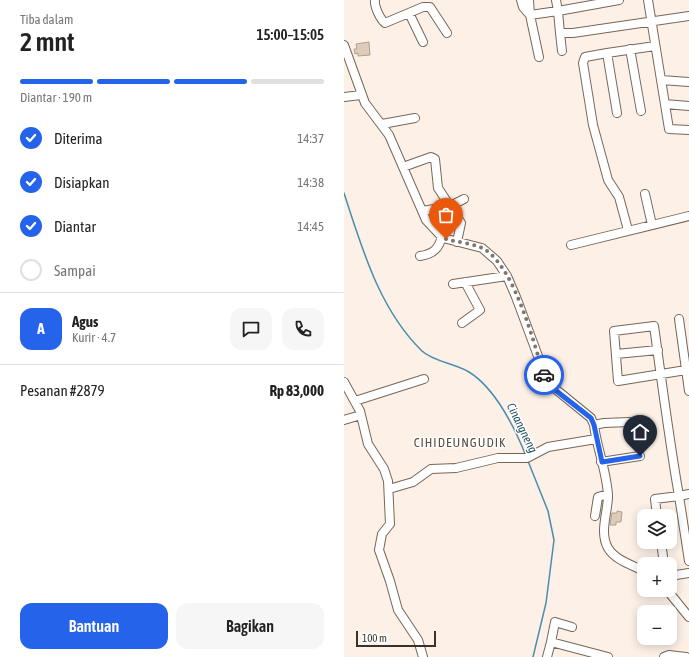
<!DOCTYPE html>
<html lang="id">
<head>
<meta charset="utf-8">
<style>
	body { margin:0; font-family:"Asap Condensed",sans-serif; background:#f6f6f6; color:#222; height:100vh; display:flex; flex-direction:column; font-size:15px; white-space:nowrap }
	* { box-sizing:border-box; margin:0 }
	p { font-size:13px; color:#767676 }
	.icon { flex:none; width:22px; height:22px; fill:none; stroke:currentColor; stroke-width:2; stroke-linecap:round; stroke-linejoin:round }
	.map { position:relative; flex:1; overflow:hidden }
	.side { display:flex; flex-direction:column; background:#fff; width:344px }
	.side>* { flex:none }
	.fabs { position:absolute; left:293px; top:509px; display:grid; gap:8px }
	.fabs a { display:grid; place-items:center; width:40px; height:40px; border-radius:8px; background:#fff; box-shadow:0 2px 10px #0003; font-size:20px }
	.scale { position:absolute; left:12px; bottom:10px; width:80px; box-sizing:border-box; padding-left:4px; border:2px solid #39322b; border-top:0; font-size:11px; line-height:14px; white-space:nowrap; color:#39322b; -webkit-text-stroke:3px #fff; paint-order:stroke }
	.pin { position:absolute; display:grid; place-items:center; width:34px; height:34px; color:#fff; margin:-41px -17px; border-radius:50% 50% 50% 0; rotate:-45deg; box-shadow:0 0 4px #0007 }
	.pin .icon { rotate:45deg }
	.courier { position:absolute; display:grid; place-items:center; width:40px; height:40px; margin:-20px; border:3px solid #2563eb; border-radius:50%; background:#fff; color:#222; box-shadow:0 1px 5px #0007 }
	.overview em { font-style:normal; font-weight:600 }
	.overview div { display:flex; flex-direction:column-reverse }
	.overview { display:flex; align-items:center; justify-content:space-between; height:68px; padding:0 20px }
	h1 { font-size:26px; font-weight:600; line-height:30px }
	.bar { display:grid; grid-template-columns:repeat(4,1fr); gap:6px 4px; align-content:center; height:48px; padding:0 20px }
	.bar i { height:5px; border-radius:3px; background:#e0e0e0 }
	.bar .on { background:#2563eb }
	.bar p { grid-column:span 4 }
	.line { display:flex; align-items:center; gap:10px; padding:0 20px; border-top:1px solid #e0e0e0 }
	.line div { flex:1 }
	.round { display:grid; place-items:center; flex:none; width:42px; height:42px; border-radius:12px; background:#f6f6f6 }
	ol { padding:0 20px; list-style:none }
	li { display:flex; align-items:center; gap:12px; height:44px }
	li p { margin-inline-start:auto }
	li .icon { padding:4px; border-radius:50%; background:#2563eb; color:#fff; stroke-width:4 }
	li:last-child { color:#767676 }
	li i { width:22px; height:22px; border:2px solid #e0e0e0; border-radius:50% }
	.action { display:flex; gap:8px; margin-top:auto; padding:8px 20px }
	.action a { flex:1; height:46px; border-radius:12px; background:#2563eb; color:#fff; font-size:16px; font-weight:600; line-height:46px; text-align:center }
	.action a+a { background:#f6f6f6; color:#222 }
	main { display:flex; flex:1; min-height:0 }
	.map>svg:first-child { display:block }
	.lines { fill:none; stroke-linecap:round; stroke-linejoin:round }
	.stream { stroke:#4a8dad; stroke-width:1.5 }
	.building { fill:#dfcbba; stroke:#b19f8f }
	.minor-casing { stroke:#776657; stroke-width:10 }
	.minor { stroke:#fff; stroke-width:8 }
	.done { stroke:#7e756d; stroke-width:4; stroke-dasharray:0 7.2 }
	.route { stroke:#2563eb; stroke-width:5 }
	.labels { text-anchor:middle; stroke-width:3; stroke-linejoin:round; paint-order:stroke }
	.water-label { font-size:12px; font-style:italic; fill:#244d62; stroke:#fff }
	.quarter-label { font-size:13px; letter-spacing:1px; fill:#5f4f40; stroke:#fff }
</style>
</head>
<body>
<main>
<section class="side">
<div class="overview"><div><h1>2 mnt</h1><p>Tiba dalam</p></div><em>15:00–15:05</em></div>
<div class="bar"><i class="on"></i><i class="on"></i><i class="on"></i><i></i><p>Diantar · 190 m</p></div>
<ol>
<li><svg class="icon" aria-label="check" viewBox="0 0 24 24"><path d="M5 12l5 5 9-10"/></svg>Diterima<p>14:37</p></li>
<li><svg class="icon" aria-label="check" viewBox="0 0 24 24"><path d="M5 12l5 5 9-10"/></svg>Disiapkan<p>14:38</p></li>
<li><svg class="icon" aria-label="check" viewBox="0 0 24 24"><path d="M5 12l5 5 9-10"/></svg>Diantar<p>14:45</p></li>
<li><i></i>Sampai</li>
</ol>
<div class="line" style="height:72px"><b class="round" style="background:#2563eb;color:#fff">A</b><div><b>Agus</b><p>Kurir · 4.7</p></div><a class="round"><svg class="icon" aria-label="chat" viewBox="0 0 24 24"><path d="M4 5h16v11H9l-5 4z"/></svg></a><a class="round"><svg class="icon" aria-label="phone" viewBox="0 0 24 24"><path d="M5 4h4l2 5-3 2q2 4 5 5l2-3 5 2v4C11 20 4 13 5 4z"/></svg></a></div>
<div class="line" style="height:52px"><div>Pesanan #2879</div><b>Rp 83,000</b></div>
<div class="action"><a>Bantuan</a><a>Bagikan</a></div>
</section>
<div class="map">
<svg width="345" height="657" viewBox="0 0 345 657">
	<rect width="100%" height="100%" fill="#fdf1e7"/>
	<g class="lines">
		<!-- stream -->
		<path class="stream" d="M 0,193 C 18,248 35,309 78,351 C 88,361 112,364 125,372 C 151,388 171,428 182,456
			M 184,461 L 204,511 L 210,540 L 202,603 L 189,657"/>
	</g>
	<!-- building -->
	<path class="building" d="M 25,42 L 26,55 L 14,56 L 14,53 L 11,54 L 10,49 L 13,49 L 12,44 Z
		M 273,511 L 278,512 L 277,522 L 272,522 L 272,525 L 266,525 L 268,513 L 273,513 Z"/>
	<g class="lines">
		<!-- minor casing -->
		<g class="minor-casing">
			<path id="minor" d="M 31,0 C 30,6 36,19 41,23 L 79,7 L 86,7 L 103,33
				M 177,0 L 179,7 L 186,15
				M 185,0 L 186,15
				M 275,0 L 214,11 L 216,33 L 229,33 L 345,16
				M 304,0 L 325,129 L 345,130
				M 65,13 L 79,42
				M 216,33 L 218,51
				M 0,45 L 21,103 L 45,135 L 82,220 L 99,238 L 138,248 L 153,261 L 163,276 L 172,297 L 204,383 L 247,418 L 250,425 C 253,449 263,472 264,496 C 264,512 255,532 264,548 C 271,560 288,565 300,571
				M 286,49 L 297,111
				M 263,53 L 241,57 L 239,63 L 249,125 L 264,180 L 275,197 L 284,230
				M 195,57 L 186,15 L 214,11 L 212,0
				M 317,80 L 345,82
				M 0,97 L 17,95
				M 321,104 L 345,106
				M 273,113 L 263,53 L 311,46
				M 38,124 L 71,118
				M 59,167 L 87,157 L 91,159 L 94,188 L 117,223 L 113,242
				M 301,194 L 308,225
				M 79,211 L 106,206 L 120,199
				M 227,245 L 345,216
				M 76,256 C 89,254 95,249 98,236
				M 109,284 L 163,276
				M 335,319 L 345,391
				M 118,323 L 136,310 L 121,282
				M 272,354 L 314,350
				M 345,370 L 342,370 L 274,381 L 270,331 L 310,326 C 318,383 325,439 335,496 L 345,494
				M 0,382 L 16,411 L 24,444 L 40,469 L 44,481 L 46,524 L 38,534 L 35,550 L 46,581 L 54,610 L 74,640 L 79,657
				M 11,401 L 80,379
				M 0,420 L 17,415
				M 250,425 L 260,423 L 285,422
				M 257,462 L 296,456
				M 45,489 L 69,482 L 87,469 L 112,468 L 154,458 L 183,458 L 204,447 L 252,439
				M 251,516 L 254,497 L 264,494
				M 313,516 L 311,499 L 335,496 L 345,561
				M 317,542 L 320,564
				M 326,576 L 345,573
				M 323,590 L 345,617
				M 207,642 L 211,622 L 228,627
				M 203,657 L 207,642 L 264,657
				M 320,657 L 325,655 L 342,657"/>
		</g>
		<!-- minor -->
		<use href="#minor" class="minor"/>
	</g>
	<g class="lines">
		<!-- done -->
		<path class="done" d="M 102,239 C 112,242 132,244 140,249 C 171,268 189,341 200,375"/>
		<!-- route -->
		<path class="route" d="M 200,375 L 206,386 L 247,418 L 250,425 L 258,462 L 296,456"/>
	</g>
	<g class="labels">
		<!-- water labels -->
		<g class="water-label">
			<text transform="translate(178 428) rotate(64)" y="4">Cinangneng</text>
		</g>
		<!-- quarter labels -->
		<g class="quarter-label">
			<text x="116" y="447">CIHIDEUNGUDIK</text>
		</g>
	</g>
</svg>
<div class="fabs">
<a><svg class="icon" aria-label="layers" viewBox="0 0 24 24"><path d="M12 4l9 5-9 5-9-5zM3 14l9 5 9-5"/></svg></a>
<a>+</a>
<a>−</a>
</div>
<div class="scale">100 m</div>
<div class="pin" style="left:102px;top:239px;background:#ea580c"><svg class="icon" aria-label="bag" viewBox="0 0 24 24"><path d="M5 8h14l-1 12H6zM9 8a3 3 0 0 1 6 0"/></svg></div>
<div class="pin" style="left:296px;top:456px;background:#1f2937"><svg class="icon" aria-label="home" viewBox="0 0 24 24"><path d="M3 11l9-7 9 7M6 9v11h12V9"/></svg></div>
<div class="courier" style="left:200px;top:375px"><svg class="icon" aria-label="car" viewBox="0 0 24 24"><path d="M5 17H2v-5l4-1 3-4h7l3 4 3 1v5h-3M9 17h6M6 11h13"/><circle cx="7" cy="17" r="2"/><circle cx="17" cy="17" r="2"/></svg></div>
</div>
</main>
</body>
</html>
